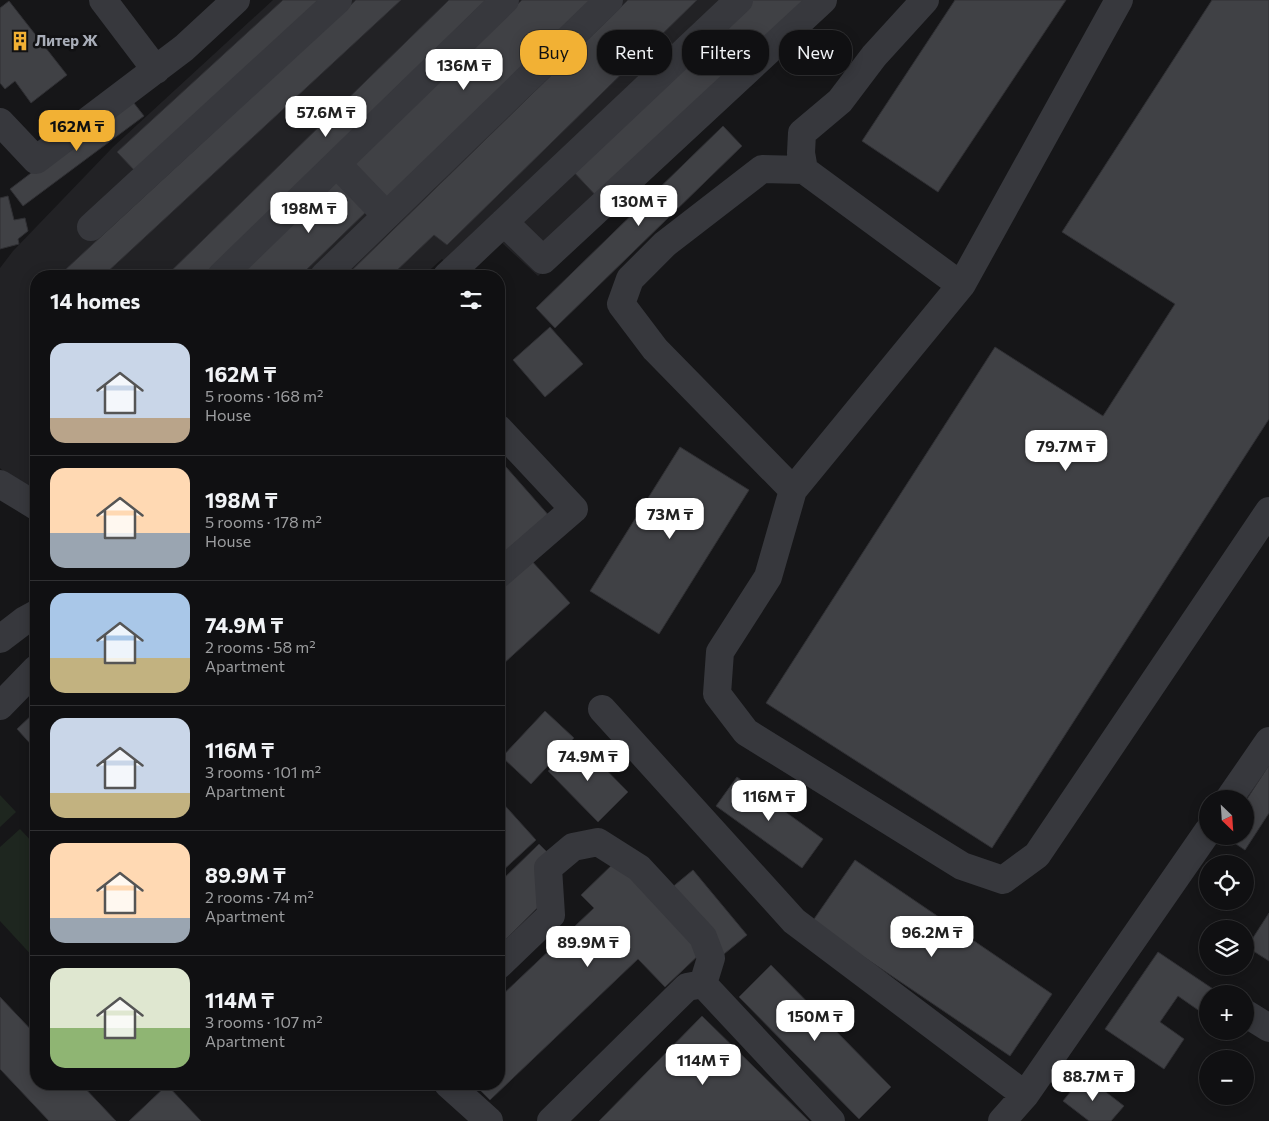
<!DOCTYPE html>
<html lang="en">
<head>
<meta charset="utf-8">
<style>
	:root { --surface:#101012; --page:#19191b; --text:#f1f3f6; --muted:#9c9d9f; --line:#303032; --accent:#f2b134 }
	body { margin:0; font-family:Commissioner,sans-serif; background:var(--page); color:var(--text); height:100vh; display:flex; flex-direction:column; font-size:19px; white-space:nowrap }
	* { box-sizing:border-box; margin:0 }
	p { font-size:16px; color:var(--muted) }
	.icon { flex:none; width:28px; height:28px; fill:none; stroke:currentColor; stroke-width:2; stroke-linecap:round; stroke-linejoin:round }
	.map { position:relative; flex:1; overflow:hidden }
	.details { position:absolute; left:30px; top:270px; width:475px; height:820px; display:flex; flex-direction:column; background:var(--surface); border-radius:20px; box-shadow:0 2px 12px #0003,0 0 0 1px var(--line) }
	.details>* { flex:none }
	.guide { position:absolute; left:520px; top:30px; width:475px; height:45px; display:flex; gap:10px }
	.needle { width:32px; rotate:155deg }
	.tools { position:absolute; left:1199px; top:790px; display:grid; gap:10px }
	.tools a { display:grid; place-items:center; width:55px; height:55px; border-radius:50%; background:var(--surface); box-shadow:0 2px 12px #0003,0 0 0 1px var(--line); font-size:25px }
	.price { position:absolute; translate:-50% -42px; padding:0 11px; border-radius:10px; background:#fff; color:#222; font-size:16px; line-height:32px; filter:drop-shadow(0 1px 2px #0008) }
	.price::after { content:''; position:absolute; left:50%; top:30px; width:15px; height:11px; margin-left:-8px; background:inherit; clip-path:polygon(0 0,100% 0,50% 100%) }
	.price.active { background:var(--accent); color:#111 }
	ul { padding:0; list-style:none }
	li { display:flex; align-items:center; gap:15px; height:125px; padding:0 20px }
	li+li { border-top:1px solid var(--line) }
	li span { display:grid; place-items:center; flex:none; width:140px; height:100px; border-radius:15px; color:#555 }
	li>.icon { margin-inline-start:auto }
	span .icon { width:60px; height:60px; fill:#fffc; stroke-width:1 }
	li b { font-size:21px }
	h2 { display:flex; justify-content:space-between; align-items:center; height:60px; padding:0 20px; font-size:21px }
	.chip { padding:0 18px; border-radius:20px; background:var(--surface); box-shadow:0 2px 12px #0003,0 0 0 1px var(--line); font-size:18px; line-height:45px }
	.chip.active { background:var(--accent); color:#111 }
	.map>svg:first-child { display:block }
</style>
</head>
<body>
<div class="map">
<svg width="1269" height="1121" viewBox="0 0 1269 1121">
	<rect width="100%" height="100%" fill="#161618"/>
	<path fill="#222225" d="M273,0H836L538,276L501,242L461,276L442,259L423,276H36V492L5,473L0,468V268L13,251L113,147Z"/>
	<path fill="#1e261f" d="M0,795L16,812L0,827Z
		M20,829L36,846V960L0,921V847Z"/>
	<path fill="#404145" stroke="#303034" d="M283,0H321L135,171L117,152Z
		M356,0H401L103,276H71L65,270Z
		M449,0H486L203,276H166Z
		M522,0H591L386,199L352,165Z
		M628,0H697L447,245L434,235L391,276H346Z
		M748,0H812L600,200L570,168Z
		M955,0H1066L938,192L862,141Z
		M1212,0H1269V419L992,848L766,703L995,347L1103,416L1175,304L1062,232Z
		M9,1L67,75L31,103L15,81L5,89L0,83V8Z
		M130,98L144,116L23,206L10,189Z
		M723,126L742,146L555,328L536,308Z
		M337,177L369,209L300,276H237Z
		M8,196L14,220L25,218L28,231L18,239L19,244L0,249V198Z
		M550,327L583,364L545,397L513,360Z
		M680,447L749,490L659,634L590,591Z
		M499,459L551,518L499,564Z
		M530,559L570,603L502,665L499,661V588Z
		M36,711V750L17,729Z
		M545,711L574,738L531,784L502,757Z
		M578,741L628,792L598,822L548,771Z
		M1269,765V813L1245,850L1224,836H1245V802Z
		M737,777L823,839L802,868L716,806Z
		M499,799L536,840L499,874Z
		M539,844L551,856L543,902L499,946V883Z
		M855,860L1052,994L1010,1056L812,922Z
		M616,861L703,951L665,987L638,959L490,1100L474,1084H499V998L594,908L581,895Z
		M693,870L747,935L724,954L670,889Z
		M1269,913V961L1247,947Z
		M1158,952L1216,991L1214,994H1208V1003L1201,1012L1178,996L1160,1022L1184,1039L1164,1069L1105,1029Z
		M771,965L891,1087L859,1119L739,997Z
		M0,997L36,1035V1084H81L116,1121H49L0,1069Z
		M702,1016L809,1121H599Z
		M1084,1075L1124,1106L1111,1121H1089L1063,1101Z
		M167,1085L201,1121H129Z"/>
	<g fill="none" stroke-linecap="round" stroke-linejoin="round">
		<path stroke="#37383d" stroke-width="28" d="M103,0L156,70
			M925,0L874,56L840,101L802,133L801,153L804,170L951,278L962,284
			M1119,0L962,284L793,490L768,577L720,652L717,694L746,732L962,866L1003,880L1037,855L1269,511
			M0,122L36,160L184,48L236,0
			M337,164L386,215
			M504,222L543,260L823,0
			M91,227L338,0
			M221,276L505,0
			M324,276L609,0
			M447,276L739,0
			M499,429L574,509L499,574
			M0,484L36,506
			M793,490L655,349L621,304L630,279L665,244L762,169L804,170
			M0,639L25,620L36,614
			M0,706L36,669
			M602,709L794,921L1025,1095
			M1229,799L1269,741
			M499,965L551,915L548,868L573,847L598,842L639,868L703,937L711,958L703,984
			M1245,1013L1269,1028
			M448,1084L489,1121
			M551,1121L687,987L703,984L831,1121
			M1002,1121L1025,1095L1208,831"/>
	</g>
	<defs>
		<symbol id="building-bare" viewBox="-9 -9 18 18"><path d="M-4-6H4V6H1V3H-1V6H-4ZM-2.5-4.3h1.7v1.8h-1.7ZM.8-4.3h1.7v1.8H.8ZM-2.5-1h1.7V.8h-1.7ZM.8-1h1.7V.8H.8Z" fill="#f2b134" stroke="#111113" stroke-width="2.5" paint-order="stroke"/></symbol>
	</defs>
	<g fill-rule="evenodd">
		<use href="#building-bare" x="6" y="27" width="28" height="28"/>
	</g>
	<g text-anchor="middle" stroke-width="5" stroke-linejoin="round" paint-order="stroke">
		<g font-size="15" font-weight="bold" fill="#a8adb8" stroke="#111113" text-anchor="start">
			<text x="35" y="46">Литер Ж</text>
		</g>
	</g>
</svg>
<div class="tools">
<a><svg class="needle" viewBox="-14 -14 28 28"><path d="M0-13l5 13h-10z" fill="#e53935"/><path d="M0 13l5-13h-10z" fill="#9c9d9f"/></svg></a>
<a><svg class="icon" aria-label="locate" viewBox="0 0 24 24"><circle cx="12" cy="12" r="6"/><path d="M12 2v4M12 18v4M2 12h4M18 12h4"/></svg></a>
<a><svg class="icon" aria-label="layers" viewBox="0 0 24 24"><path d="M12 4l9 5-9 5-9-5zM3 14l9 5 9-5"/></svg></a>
<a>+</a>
<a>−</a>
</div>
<b class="price" style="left:464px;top:91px">136M ₸</b>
<b class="price" style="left:326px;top:138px">57.6M ₸</b>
<b class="price active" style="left:77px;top:152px">162M ₸</b>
<b class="price" style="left:639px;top:227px">130M ₸</b>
<b class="price" style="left:309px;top:234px">198M ₸</b>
<b class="price" style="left:1066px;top:472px">79.7M ₸</b>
<b class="price" style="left:670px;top:540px">73M ₸</b>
<b class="price" style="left:588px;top:782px">74.9M ₸</b>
<b class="price" style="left:769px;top:822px">116M ₸</b>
<b class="price" style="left:932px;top:958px">96.2M ₸</b>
<b class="price" style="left:588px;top:968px">89.9M ₸</b>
<b class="price" style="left:815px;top:1042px">150M ₸</b>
<b class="price" style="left:703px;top:1086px">114M ₸</b>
<b class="price" style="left:1093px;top:1102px">88.7M ₸</b>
<div class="guide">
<a class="chip active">Buy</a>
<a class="chip">Rent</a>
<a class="chip">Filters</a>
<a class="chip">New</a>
</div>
<section class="details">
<h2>14 homes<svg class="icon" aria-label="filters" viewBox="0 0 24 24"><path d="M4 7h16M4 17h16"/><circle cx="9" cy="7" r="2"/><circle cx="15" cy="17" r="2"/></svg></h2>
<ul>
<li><span style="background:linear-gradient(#c9d6e8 75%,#b9a48a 0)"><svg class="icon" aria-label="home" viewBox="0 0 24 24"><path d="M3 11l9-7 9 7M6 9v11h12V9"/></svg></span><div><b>162M ₸</b><p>5 rooms · 168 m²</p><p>House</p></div></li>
<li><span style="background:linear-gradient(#ffd9b3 65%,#9aa5b1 0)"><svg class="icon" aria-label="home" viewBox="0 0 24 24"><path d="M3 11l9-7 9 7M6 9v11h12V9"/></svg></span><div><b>198M ₸</b><p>5 rooms · 178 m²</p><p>House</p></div></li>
<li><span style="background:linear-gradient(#a9c7e8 65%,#c2b280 0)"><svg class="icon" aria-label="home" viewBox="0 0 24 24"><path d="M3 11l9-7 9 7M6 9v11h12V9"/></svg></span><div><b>74.9M ₸</b><p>2 rooms · 58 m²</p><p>Apartment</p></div></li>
<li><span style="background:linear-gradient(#c9d6e8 75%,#c2b280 0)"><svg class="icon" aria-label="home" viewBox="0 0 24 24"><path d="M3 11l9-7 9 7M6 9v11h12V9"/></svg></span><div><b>116M ₸</b><p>3 rooms · 101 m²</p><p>Apartment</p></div></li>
<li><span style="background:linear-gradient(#ffd9b3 75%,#9aa5b1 0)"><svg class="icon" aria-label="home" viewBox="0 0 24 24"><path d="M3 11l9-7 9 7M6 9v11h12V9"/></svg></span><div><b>89.9M ₸</b><p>2 rooms · 74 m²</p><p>Apartment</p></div></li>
<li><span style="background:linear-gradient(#dfe7d0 60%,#8fb573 0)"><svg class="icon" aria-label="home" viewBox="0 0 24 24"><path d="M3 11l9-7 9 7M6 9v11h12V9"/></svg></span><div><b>114M ₸</b><p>3 rooms · 107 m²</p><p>Apartment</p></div></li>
</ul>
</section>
</div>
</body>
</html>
